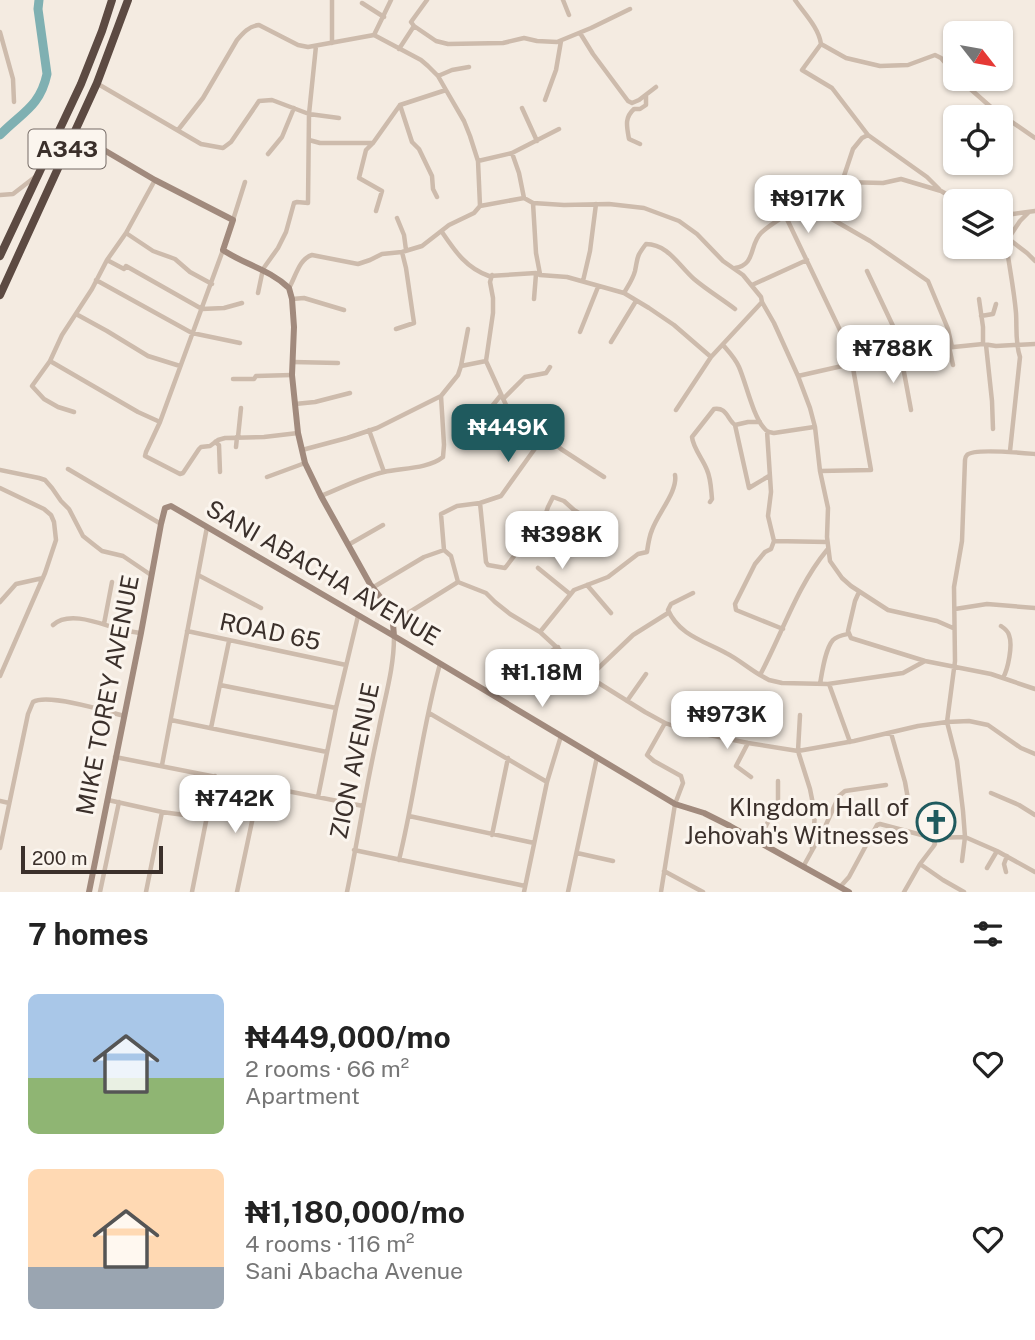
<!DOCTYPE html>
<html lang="en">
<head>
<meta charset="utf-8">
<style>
	:root { --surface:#fff; --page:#f2f2f2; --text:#222; --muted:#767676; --accent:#1f5a5e }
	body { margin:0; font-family:"Public Sans",sans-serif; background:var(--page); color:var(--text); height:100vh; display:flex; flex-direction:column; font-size:26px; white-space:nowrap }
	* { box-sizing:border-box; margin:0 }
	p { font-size:23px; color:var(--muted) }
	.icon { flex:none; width:38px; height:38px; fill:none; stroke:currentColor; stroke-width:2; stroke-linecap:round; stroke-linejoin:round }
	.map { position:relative; height:892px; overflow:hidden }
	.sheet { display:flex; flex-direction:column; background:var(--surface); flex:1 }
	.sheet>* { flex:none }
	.needle { width:46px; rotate:121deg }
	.controls { position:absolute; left:943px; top:21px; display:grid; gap:14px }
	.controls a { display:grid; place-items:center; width:70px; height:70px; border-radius:10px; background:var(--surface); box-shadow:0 2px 5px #0004; font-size:35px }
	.scale { position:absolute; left:21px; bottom:18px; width:142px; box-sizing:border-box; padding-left:7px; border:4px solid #3b302b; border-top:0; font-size:19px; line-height:24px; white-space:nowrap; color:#3b302b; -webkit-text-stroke:5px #fbf5ee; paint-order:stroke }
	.price { position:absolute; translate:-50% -60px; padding:0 16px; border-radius:14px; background:#fff; color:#222; font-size:23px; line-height:46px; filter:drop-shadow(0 2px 4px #0008) }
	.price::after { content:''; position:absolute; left:50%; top:42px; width:21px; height:16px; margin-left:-10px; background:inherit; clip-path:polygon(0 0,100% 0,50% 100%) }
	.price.current { background:var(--accent); color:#fff }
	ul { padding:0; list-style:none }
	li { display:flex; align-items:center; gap:21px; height:175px; padding:0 28px }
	li span { display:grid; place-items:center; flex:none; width:196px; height:140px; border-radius:10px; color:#555 }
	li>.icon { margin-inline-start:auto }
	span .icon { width:84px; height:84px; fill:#fffc; stroke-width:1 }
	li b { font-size:30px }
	h2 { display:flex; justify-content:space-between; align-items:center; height:84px; padding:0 28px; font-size:30px }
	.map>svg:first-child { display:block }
</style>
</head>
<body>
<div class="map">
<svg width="1035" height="892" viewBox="0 0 1035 892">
	<rect width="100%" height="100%" fill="#f4ebe1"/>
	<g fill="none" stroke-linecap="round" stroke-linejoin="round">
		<path stroke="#7fb0b2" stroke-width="9" d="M0,135C21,113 40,107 47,74L38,9L39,0"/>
		<path stroke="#cdbbac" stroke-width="4.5" d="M332,0V43
			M563,0L569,15
			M795,0C804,13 819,28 821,44L846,58L880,66L908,65L935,55L941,58L956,75
			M362,3L384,17
			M414,26L436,41L448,44L503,43L524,38L537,41L557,42L591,28L630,9
			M0,32L13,79L14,102
			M580,33L593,54L628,101L632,103L639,100L656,87
			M374,35L391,0
			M821,44L802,70L832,88L868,135L927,177L939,189
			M399,49L414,26L411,22L427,0
			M438,76L452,70L469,67
			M959,79L992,108L1035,138
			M98,84L201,144L223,148L231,142L259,101L272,100L309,114L339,118
			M545,100L556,70L561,41
			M400,105L412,142L419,149L432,176L433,189L437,197
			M522,108L537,141
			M178,130L203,98L237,40C243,33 249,26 259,25L298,45L308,47L374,35L421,60L428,66L438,76L446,90L464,121L470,136L478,161L480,206
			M309,140L320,143H373
			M640,144L629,139C627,127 624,118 634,109H640L646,105V95
			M512,153L519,173L524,198
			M268,154L282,137L294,108
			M478,161L512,153L559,129
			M842,182L853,149L862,138L868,135
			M0,195L13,194L35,177
			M797,199L870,241L928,281L948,329L952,347
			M533,203L536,253L540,274
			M480,206L524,198L533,203L564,205L609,204L644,208L679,221L697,234L723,261L743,275L761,297L762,302L774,323L798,376L810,408L815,427L820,471L828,508L827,537L830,561L842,578L851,586L888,610L937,621L953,628
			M1001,210L1013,214L1035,211
			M376,211L382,191L359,178L366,150L373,143L400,105L446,90
			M397,218L404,235L406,250
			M233,220L245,182
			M442,232C455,251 466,268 489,276L536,273L540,275L567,277L624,293L649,308L674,325L711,357
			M126,233L153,251L175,259L190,272L212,284
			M1001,233L1027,253L1035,261
			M223,250L160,422L146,452L145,456L180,474L183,473L199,449L201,447L210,446L218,440L225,438L264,437L298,433
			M107,260L124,269L126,266L202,309L224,308L242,303
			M735,268C756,265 749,245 761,233C768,226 778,221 785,215
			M867,271L902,345L901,356L911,410
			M492,275L490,282L493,298V313L486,361L506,405L528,421L561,449L604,477
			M96,280L192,333L240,343
			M583,281L590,251L596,204
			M752,285L807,260
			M289,288C296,276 299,259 312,255L358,264L370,260L382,254L402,252L422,246L449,225L474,213L480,206
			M258,293L263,269L278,248L286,232L294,203L297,202L308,203L309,114L316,46
			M624,293C628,286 633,279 635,271C638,257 636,257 646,244C668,244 679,266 694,279C707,290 722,299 735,309
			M292,299L304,298L344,310
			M534,299L536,274
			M979,299L983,327V344
			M76,314L107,331L148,356L180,366
			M981,316L993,314L996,304
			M396,329L414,323L406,268L402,252
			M580,332L598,287
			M611,342L636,301
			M723,345C729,352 735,358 739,367C746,383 753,416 764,428C767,432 769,432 774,433L814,427
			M986,345L992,401L993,429
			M949,347L953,365
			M50,361L138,412L160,422
			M293,362L338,363
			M461,366L468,329
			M798,376L851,364L934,349L983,344L996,346L1035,344
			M233,379H254L256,376L292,375
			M503,399L525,377L546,373L550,367
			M295,404L315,402L350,393
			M461,410L468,408L489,410L501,395
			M676,410L711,357L762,302
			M74,412L58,407L44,399L32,386L50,361L62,335L92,289L107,260L126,233L155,180
			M760,422H748L735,425L749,488L769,476
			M369,430L384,472
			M767,431L771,492L768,516L774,541L771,549L765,552L755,564L735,604L736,610L783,629
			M238,437L241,408
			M215,442L219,445L220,472
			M236,447L237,437
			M302,450L347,438L377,428L441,396
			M1010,451L1020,357C1015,342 1017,328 1016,313C1014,289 1009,266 1006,242L1020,221L1028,213
			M68,469L161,524
			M0,470L39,478L45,480L52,488L61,501L69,509L83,536L93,544L102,551L123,556L151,575
			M820,471L871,470L850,351L785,215L798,198L836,183L842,182L883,183L901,179L941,191L958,201
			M267,477L305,463
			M0,488L44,509L51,515L54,522L56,540L45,573L0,676
			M321,496C341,488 362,477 384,472C402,468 428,469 443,457L444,445L441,396L458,375L461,366L486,361
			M710,502L712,499C711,489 711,479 707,470C703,459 693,448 692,437L714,409C727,407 727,419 735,425
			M480,503L486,562L488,565L505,568L537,526L544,519L548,507L553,497L564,501L574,510L596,524
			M774,541L827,542
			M348,545L383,525
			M827,550C797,586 782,634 760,675L769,680L782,683L828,684L903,673L925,661
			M538,568L570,594
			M198,575L261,608
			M458,582L451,556L444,550L441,514L457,506L480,503L501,496L544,436
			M587,585L611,613
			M372,588L424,557L444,550
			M859,592L855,601L848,631L851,638L925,661L991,674L1035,689
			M693,593L671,604L668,610C679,635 704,641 726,653C738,659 748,668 760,675
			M0,602L16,584L43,578
			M955,609L987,604L1035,608
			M392,623L458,582L486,593L495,602L510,614L540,632L589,677L645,712L665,723L685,730L748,743L798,751L854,741L918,726L947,722L969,721L988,725L1021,748L1035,754
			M104,624L112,582
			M53,625C69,610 101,624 119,629C126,631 134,632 141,633
			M1001,626C1004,628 1008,631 1009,635C1013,645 1008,669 1003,678
			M187,631L346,665
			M540,632L574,590L608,577L638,554L647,552C648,545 649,537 652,530C658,513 678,491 675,475
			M514,674L558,647
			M589,677L633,635L668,613
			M820,684C822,673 825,649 833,640C837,636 843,635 848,634
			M829,684L850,742
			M220,685L336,708
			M627,701L646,674
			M429,713L547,782
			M800,715L798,751L810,789L815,814L812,849
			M171,720L327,752
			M211,728L229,641
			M891,733L905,782L908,799
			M701,734L706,715
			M748,743L736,766L751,777
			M115,757L363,806
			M162,765L207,527
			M991,793L1019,805L1035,815
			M318,797L336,708L358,616
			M108,800L162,812L207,818
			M0,801L9,803
			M409,816L534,843
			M492,835L508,758
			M933,838L935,844L933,847L920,864L943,880L964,892
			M758,841L778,803V781
			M0,848L28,714L33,702C48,693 106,711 124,716
			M354,850L525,886
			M577,853L613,861
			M399,860C415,795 422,728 440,664
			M962,861L965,837L963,811L957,761L947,722L955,661L954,587L962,541L965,460C965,459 965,457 967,455C973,448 1024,453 1035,454
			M803,867L824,829L839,796L845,791L886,785
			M987,868L997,851
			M664,871L703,892
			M1006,872L1004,864L1007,856
			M840,887L849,877L877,825L880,824L933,838L965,837L997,851L1035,872
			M100,892L119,802
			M146,892L162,812
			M192,892L215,776
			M237,892L260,784
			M347,892C358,839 366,786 378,733C384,700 394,670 394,637
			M524,892L547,782L561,736
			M568,892L597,757
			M661,892L675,804L683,783L681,776L654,761L647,755L665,723
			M904,892L920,864"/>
		<path stroke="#a18a7d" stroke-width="6" d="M75,133L155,180L233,220L223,250C245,265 269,269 289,288L292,299L294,327L292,375L298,433L305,463L321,496L370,584L392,612L394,636
			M89,892L141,633L161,524L165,508L171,506L394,636L675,804L704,813L730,826L849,892"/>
		<path stroke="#5c4a42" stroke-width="8" d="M0,256L81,84L102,31L112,0
			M0,295L97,83L128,0"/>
	</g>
	<defs>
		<symbol id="church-ring" viewBox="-11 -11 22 22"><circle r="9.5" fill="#fbf5ee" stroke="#1f5a5e" stroke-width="1.5"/><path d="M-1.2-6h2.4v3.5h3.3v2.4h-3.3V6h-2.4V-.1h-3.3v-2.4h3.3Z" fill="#1f5a5e"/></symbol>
	</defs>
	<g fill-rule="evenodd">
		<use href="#church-ring" x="914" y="800" width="44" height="44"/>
	</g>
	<g text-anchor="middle" stroke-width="6" stroke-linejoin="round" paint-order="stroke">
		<rect fill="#fbf5ee" stroke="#756b66" stroke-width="2" x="28.5" y="129.5" width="77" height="39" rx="5"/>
		<g font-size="23" font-weight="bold" fill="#3b302b">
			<text x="67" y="157">A343</text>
		</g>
		<g font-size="24" fill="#3b302b" stroke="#fbf5ee">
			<text transform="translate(323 573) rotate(30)" y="8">SANI ABACHA AVENUE</text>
			<text transform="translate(270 632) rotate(12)" y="8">ROAD 65</text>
			<text transform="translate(108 695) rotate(-79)" y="8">MIKE TOREY AVENUE</text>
			<text transform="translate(355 761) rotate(-78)" y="8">ZION AVENUE</text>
		</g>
		<g font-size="24" fill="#3b302b" stroke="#fbf5ee" text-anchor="end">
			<text x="909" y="816">KIngdom Hall of<tspan x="909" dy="28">Jehovah's Witnesses</tspan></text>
		</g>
	</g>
</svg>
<div class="controls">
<a><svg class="needle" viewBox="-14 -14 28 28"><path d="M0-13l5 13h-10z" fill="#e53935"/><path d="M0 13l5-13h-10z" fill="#767676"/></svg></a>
<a><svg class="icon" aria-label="locate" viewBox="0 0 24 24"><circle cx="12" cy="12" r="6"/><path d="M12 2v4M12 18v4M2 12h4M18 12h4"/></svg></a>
<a><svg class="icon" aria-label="layers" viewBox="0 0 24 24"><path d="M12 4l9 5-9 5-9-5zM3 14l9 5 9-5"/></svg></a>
</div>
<div class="scale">200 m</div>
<b class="price" style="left:808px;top:235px">₦917K</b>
<b class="price" style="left:893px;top:385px">₦788K</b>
<b class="price current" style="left:508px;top:464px">₦449K</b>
<b class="price" style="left:562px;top:571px">₦398K</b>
<b class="price" style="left:542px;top:709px">₦1.18M</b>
<b class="price" style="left:727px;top:751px">₦973K</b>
<b class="price" style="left:235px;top:835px">₦742K</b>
</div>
<section class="sheet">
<h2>7 homes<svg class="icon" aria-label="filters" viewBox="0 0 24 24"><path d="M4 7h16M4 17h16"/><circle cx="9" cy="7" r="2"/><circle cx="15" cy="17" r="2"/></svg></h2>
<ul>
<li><span style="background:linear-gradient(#a9c7e8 60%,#8fb573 0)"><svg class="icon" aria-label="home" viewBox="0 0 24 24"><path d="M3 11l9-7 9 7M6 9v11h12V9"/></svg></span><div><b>₦449,000/mo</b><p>2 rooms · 66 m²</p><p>Apartment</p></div><svg class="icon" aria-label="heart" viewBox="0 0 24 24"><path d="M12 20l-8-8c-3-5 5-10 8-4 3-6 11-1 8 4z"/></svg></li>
<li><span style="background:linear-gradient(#ffd9b3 70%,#9aa5b1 0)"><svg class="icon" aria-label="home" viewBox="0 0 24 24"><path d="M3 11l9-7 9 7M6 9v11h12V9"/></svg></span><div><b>₦1,180,000/mo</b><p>4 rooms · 116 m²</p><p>Sani Abacha Avenue</p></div><svg class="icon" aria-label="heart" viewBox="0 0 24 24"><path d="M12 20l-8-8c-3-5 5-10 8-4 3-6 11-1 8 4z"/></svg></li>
</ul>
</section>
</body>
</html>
